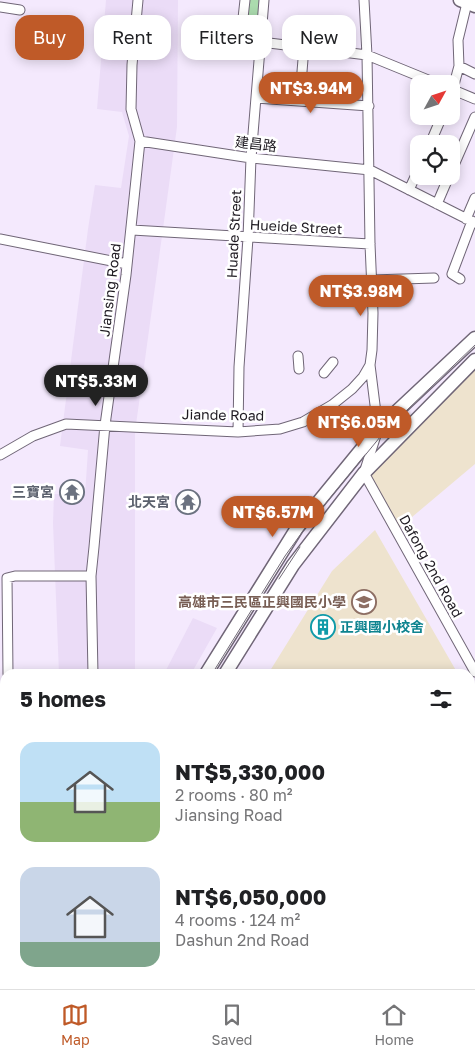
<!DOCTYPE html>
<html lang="en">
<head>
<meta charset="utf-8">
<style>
	:root { --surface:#fff; --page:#f2f2f2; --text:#202124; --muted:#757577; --line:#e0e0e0; --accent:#bf5a28 }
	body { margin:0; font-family:"Golos Text","Noto Sans TC",sans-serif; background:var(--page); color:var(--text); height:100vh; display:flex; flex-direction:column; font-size:19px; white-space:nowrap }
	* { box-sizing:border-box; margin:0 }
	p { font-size:16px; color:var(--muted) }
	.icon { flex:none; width:28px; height:28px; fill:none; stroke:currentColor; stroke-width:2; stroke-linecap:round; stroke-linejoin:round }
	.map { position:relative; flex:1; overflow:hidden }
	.sheet { position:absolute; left:0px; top:669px; width:475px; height:321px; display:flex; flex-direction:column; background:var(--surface); border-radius:15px 15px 0 0; box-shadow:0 2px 12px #0003 }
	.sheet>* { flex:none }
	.top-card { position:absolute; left:15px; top:15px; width:445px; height:45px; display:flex; gap:10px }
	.needle { width:32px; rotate:50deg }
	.controls { position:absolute; left:410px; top:75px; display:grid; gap:10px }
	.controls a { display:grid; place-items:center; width:50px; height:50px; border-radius:10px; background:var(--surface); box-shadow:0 2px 12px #0003; font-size:25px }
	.price { position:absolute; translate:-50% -42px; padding:0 11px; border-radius:18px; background:var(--accent); color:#fff; font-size:16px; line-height:32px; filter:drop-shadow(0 1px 2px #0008) }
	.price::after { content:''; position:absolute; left:50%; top:30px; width:15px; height:11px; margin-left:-8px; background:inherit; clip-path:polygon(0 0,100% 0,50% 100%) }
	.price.on { background:#222; color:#fff }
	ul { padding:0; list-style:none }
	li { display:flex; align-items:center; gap:15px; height:125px; padding:0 20px }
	li span { display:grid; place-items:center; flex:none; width:140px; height:100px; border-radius:15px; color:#555 }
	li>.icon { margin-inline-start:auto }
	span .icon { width:60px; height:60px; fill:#fffc; stroke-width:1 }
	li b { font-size:21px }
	h2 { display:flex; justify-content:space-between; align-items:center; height:60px; padding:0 20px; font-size:21px }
	.tag { padding:0 18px; border-radius:15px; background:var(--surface); box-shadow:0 2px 12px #0003; font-size:18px; line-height:45px }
	.tag.on { background:var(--accent); color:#fff }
	.tab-bar { display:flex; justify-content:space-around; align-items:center; height:70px; border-top:1px solid var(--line); background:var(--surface); font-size:14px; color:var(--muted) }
	.tab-bar a { display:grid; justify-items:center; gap:2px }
	.tab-bar .on { color:var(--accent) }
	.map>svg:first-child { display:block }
</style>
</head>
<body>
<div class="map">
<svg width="475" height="989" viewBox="0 0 475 989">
	<rect width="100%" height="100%" fill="#f4e9fd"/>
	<path fill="#ebdcf7" d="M106,0H178L177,127L135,432V674H59L53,523L54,494L85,495L88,450L60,446L88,229L95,185L121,188L129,136L122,112L97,109Z
		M193,618L217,628L191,674H164Z
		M5,928V985H67L65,989H0V936Z"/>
	<path fill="#eee3ce" d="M475,369V464L399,528L369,473Z
		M375,530L458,674H268L332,571Z
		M470,695L475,704V812L470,815Z
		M470,981L475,989H332L338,985H470Z
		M167,985H313L315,989H167Z"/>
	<path fill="#abdbae" d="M248,0H261L258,35L245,34Z
		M472,746L475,750V790L470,792V748Z
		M354,985H424L426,989H347Z"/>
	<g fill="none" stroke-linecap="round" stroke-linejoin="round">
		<defs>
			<path id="street" d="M245,0L241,36L261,38
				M0,7L20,10
				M261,42L367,55L438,84
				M459,66L475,74
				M301,84L304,47
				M451,89L475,99
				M451,96L459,66L458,40L467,3
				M256,98L369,106
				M140,141L251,158L370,170L475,223
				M430,144L442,116
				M451,172L475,117
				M409,190L419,168
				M437,204L449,176
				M466,219L475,198
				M132,230L370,244
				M0,239L127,264
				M460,279L452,274L472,221
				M372,280L434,278
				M298,356L299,369
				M370,365L378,429L364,473L475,672
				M324,373L333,362
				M238,432L239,367L248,238L251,158L264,0
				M0,455L33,436L66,424L238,432L280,429L303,422L332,405L352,389L363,377L370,365L372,350L373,313L370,244L367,55L364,0
				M8,674L7,578L15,576H91
				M93,674L91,576L94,547L105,425L126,275L140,141L131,109L132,65L138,0
				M0,723H5
				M470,823L475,820
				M470,907L475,915
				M470,974L475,982
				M164,985L165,989"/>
			<path id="secondary" d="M460,0L475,6
				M206,674L297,528L378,429L475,338
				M225,674L293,565L364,473L475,360
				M13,989L15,985
				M32,989L34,985"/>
		</defs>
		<use href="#street" stroke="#706677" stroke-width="11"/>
		<use href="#secondary" stroke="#706677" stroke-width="15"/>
		<use href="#street" stroke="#fff" stroke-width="9"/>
		<use href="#secondary" stroke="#fff" stroke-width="12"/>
		<path stroke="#726b78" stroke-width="1" d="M279,579L300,547
			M212,674L285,556L303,531L385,431L475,345
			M19,989L22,985"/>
	</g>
	<defs>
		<symbol id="temple-ring" viewBox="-11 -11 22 22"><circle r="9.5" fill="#fff" stroke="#6b7280" stroke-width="1.5"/><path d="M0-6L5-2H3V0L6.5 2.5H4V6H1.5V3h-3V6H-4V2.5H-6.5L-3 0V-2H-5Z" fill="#6b7280"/></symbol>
		<symbol id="school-ring" viewBox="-11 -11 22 22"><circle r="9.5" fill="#fff" stroke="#8d6e63" stroke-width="1.5"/><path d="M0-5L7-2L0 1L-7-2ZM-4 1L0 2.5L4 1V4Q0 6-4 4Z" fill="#8d6e63"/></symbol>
		<symbol id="building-ring" viewBox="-11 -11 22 22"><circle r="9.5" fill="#fff" stroke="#0f9aa8" stroke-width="1.5"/><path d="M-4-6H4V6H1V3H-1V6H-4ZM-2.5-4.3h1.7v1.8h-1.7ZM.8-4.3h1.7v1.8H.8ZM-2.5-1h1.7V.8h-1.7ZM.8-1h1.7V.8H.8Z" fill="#0f9aa8"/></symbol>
	</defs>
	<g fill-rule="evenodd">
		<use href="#temple-ring" x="58" y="478" width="28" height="28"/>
		<use href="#temple-ring" x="174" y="488" width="28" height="28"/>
		<use href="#school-ring" x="350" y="588" width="28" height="28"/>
		<use href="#building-ring" x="309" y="613" width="28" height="28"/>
	</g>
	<g text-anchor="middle" stroke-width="5" stroke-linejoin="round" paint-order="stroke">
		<g font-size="14" fill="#1e1a21" stroke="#fff">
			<text transform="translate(256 144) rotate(7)" y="5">建昌路</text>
			<text transform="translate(296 227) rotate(3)" y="5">Hueide Street</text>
			<text transform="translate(234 234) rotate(-87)" y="5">Huade Street</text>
			<text transform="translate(110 290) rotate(-83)" y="5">Jiansing Road</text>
			<text transform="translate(223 415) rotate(1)" y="5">Jiande Road</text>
			<text transform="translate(431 566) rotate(61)" y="5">Dafong 2nd Road</text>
		</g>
		<g font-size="14" font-weight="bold" fill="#5b616d" stroke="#fff" text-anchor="end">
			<text x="54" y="497">三寶宮</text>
			<text x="170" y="507">北天宮</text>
		</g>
		<g font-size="14" font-weight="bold" fill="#785e54" stroke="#fff" text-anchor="end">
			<text x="346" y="607">高雄市三民區正興國民小學</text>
		</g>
		<g font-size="14" font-weight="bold" fill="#0d838f" stroke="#fff" text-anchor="start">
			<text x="340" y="632">正興國小校舍</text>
		</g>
	</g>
</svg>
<div class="controls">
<a><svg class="needle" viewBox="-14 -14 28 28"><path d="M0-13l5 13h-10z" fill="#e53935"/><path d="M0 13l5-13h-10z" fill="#757577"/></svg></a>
<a><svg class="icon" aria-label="locate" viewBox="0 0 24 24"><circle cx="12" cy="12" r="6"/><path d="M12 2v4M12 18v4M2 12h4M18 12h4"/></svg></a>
</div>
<b class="price" style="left:311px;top:114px">NT$3.94M</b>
<b class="price" style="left:361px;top:317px">NT$3.98M</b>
<b class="price on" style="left:96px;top:407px">NT$5.33M</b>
<b class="price" style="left:359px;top:448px">NT$6.05M</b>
<b class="price" style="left:273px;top:538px">NT$6.57M</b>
<div class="top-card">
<a class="tag on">Buy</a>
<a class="tag">Rent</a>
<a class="tag">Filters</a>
<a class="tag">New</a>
</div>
<section class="sheet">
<h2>5 homes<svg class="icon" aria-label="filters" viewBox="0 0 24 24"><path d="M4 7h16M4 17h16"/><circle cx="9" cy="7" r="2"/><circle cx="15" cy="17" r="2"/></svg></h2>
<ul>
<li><span style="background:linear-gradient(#bfe0f5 60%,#8fb573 0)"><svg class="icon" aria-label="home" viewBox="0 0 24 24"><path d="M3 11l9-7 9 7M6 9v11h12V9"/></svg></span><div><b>NT$5,330,000</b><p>2 rooms · 80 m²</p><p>Jiansing Road</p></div></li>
<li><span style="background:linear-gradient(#c9d6e8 75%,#7fa58c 0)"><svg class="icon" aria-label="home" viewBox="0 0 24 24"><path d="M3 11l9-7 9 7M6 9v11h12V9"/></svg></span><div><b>NT$6,050,000</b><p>4 rooms · 124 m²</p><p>Dashun 2nd Road</p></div></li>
</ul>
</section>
</div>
<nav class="tab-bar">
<a class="on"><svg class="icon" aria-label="map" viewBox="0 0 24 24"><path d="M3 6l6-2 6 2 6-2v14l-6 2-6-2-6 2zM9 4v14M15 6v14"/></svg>Map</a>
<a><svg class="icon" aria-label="saved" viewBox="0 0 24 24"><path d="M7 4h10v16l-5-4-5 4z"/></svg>Saved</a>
<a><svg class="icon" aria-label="home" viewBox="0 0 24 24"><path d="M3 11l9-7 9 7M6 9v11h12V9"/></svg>Home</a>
</nav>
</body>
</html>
